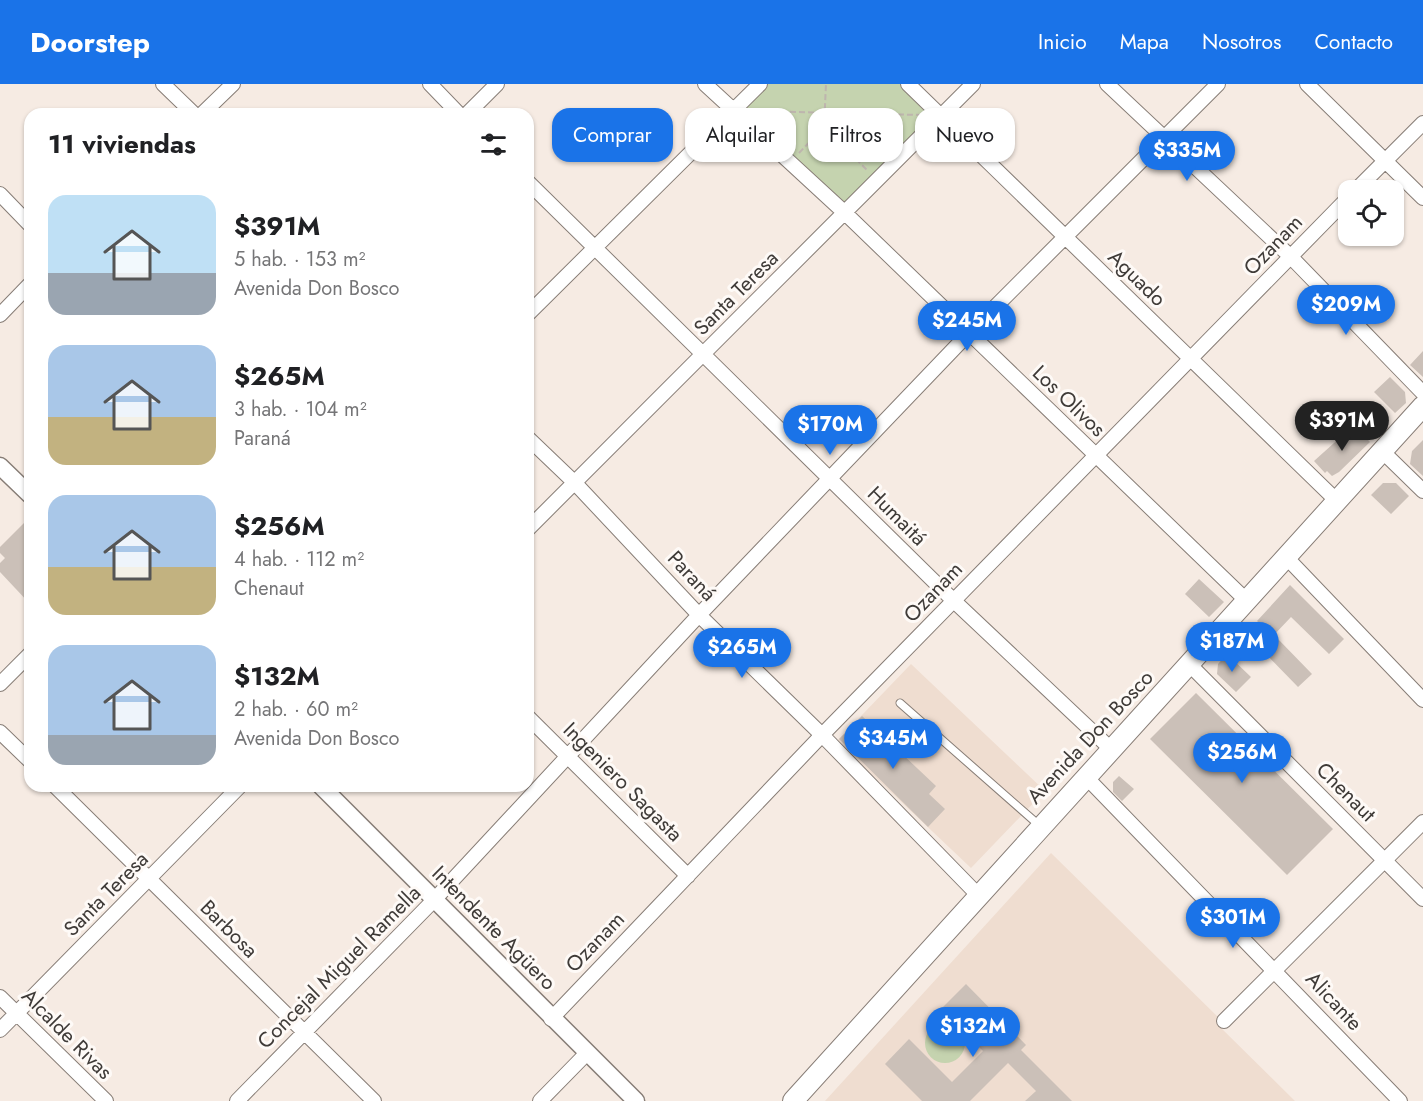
<!DOCTYPE html>
<html lang="es">
<head>
<meta charset="utf-8">
<style>
	:root { --surface:#fff; --page:#f2f2f2; --text:#202124; --muted:#757577; --accent:#1a73e8 }
	body { margin:0; font-family:Jost,sans-serif; background:var(--page); color:var(--text); height:100vh; display:flex; flex-direction:column; font-size:22px; white-space:nowrap }
	* { box-sizing:border-box; margin:0 }
	p { font-size:20px; color:var(--muted) }
	.icon { flex:none; width:33px; height:33px; fill:none; stroke:currentColor; stroke-width:2; stroke-linecap:round; stroke-linejoin:round }
	.map { position:relative; flex:1; overflow:hidden }
	.drawer { position:absolute; left:24px; top:24px; width:510px; height:684px; display:flex; flex-direction:column; background:var(--surface); border-radius:18px; box-shadow:0 2px 4px #0004 }
	.drawer>* { flex:none }
	.banner { position:absolute; left:552px; top:24px; width:570px; height:54px; display:flex; gap:12px }
	.buttons { position:absolute; left:1338px; top:96px; display:grid; gap:12px }
	.buttons a { display:grid; place-items:center; width:66px; height:66px; border-radius:12px; background:var(--surface); box-shadow:0 2px 4px #0004; font-size:30px }
	.price { position:absolute; translate:-50% -51px; padding:0 14px; border-radius:21px; background:var(--accent); color:#fff; font-size:20px; line-height:39px; filter:drop-shadow(0 2px 3px #0008) }
	.price::after { content:''; position:absolute; left:50%; top:36px; width:18px; height:14px; margin-left:-9px; background:inherit; clip-path:polygon(0 0,100% 0,50% 100%) }
	.price.selected { background:#222; color:#fff }
	ul { padding:0; list-style:none }
	li { display:flex; align-items:center; gap:18px; height:150px; padding:0 24px }
	li span { display:grid; place-items:center; flex:none; width:168px; height:120px; border-radius:18px; color:#555 }
	li>.icon { margin-inline-start:auto }
	span .icon { width:72px; height:72px; fill:#fffc; stroke-width:1 }
	li b { font-size:26px }
	h2 { display:flex; justify-content:space-between; align-items:center; height:72px; padding:0 24px; font-size:26px }
	.pill { padding:0 21px; border-radius:18px; background:var(--surface); box-shadow:0 2px 4px #0004; font-size:21px; line-height:54px }
	.pill.selected { background:var(--accent); color:#fff }
	header { display:flex; align-items:center; gap:36px; box-sizing:border-box; height:84px; padding:0 30px; background:var(--accent); color:#fff }
	header strong { font-size:28px }
	nav { display:flex; gap:33px; margin-inline-start:auto; font-size:21px }
	.map>svg:first-child { display:block }
</style>
</head>
<body>
<header>
<strong>Doorstep</strong>
<nav><a>Inicio</a><a>Mapa</a><a>Nosotros</a><a>Contacto</a></nav>
</header>
<div class="map">
<svg width="1423" height="1017" viewBox="0 0 1423 1017">
	<rect width="100%" height="100%" fill="#f6ebe3"/>
	<path fill="#efddd0" d="M911,580L1045,707L971,784L837,657Z
		M1051,769L1220,935L1216,939L1295,1017H825Z"/>
	<path fill="#c5d3af" d="M760,0H908L940,32L845,129L733,27Z
		M925 959a20 20 0 1 1 40 0a20 20 0 1 1-40 0Z"/>
	<path fill="#cbc0b8" d="M1423,267V293L1410,281Z
		M1390,293L1405,308L1406,319L1395,329L1374,308Z
		M1354,341L1370,358L1339,388L1332,392L1327,387L1325,389L1314,377Z
		M1423,356V392L1410,380L1412,367Z
		M1383,399H1396L1409,412L1391,430L1371,411Z
		M30,433V520L0,488V479L5,474L0,469V463Z
		M1199,495L1224,518L1209,533L1185,510Z
		M1290,501L1344,555L1329,570L1291,533L1273,552L1257,537Z
		M1278,555L1312,590L1298,603L1264,568Z
		M1227,570L1251,593L1236,608L1217,590L1218,580Z
		M1196,609L1333,745L1287,791L1150,655Z
		M862,632L936,702L929,710L945,725L928,743L839,655Z
		M1119,692L1134,705L1122,717L1113,708V698Z
		M966,900L1026,961L1021,966L1072,1017H1025L1036,1007L1008,979L970,1017H922L885,980L909,955L952,998L983,967L941,925Z"/>
	<g fill="none" stroke-linecap="round" stroke-linejoin="round">
		<defs>
			<path id="service" d="M900,619L1040,742"/>
			<path id="minor" d="M163,0L194,30
				M430,0L459,30
				M705,0L845,129L1247,517
				M908,0L1337,417
				M1107,0L1291,173L1423,309
				M1307,0L1423,114
				M202,30L233,0
				M467,30L497,0
				M528,98L954,517L1112,666
				M1356,106L1423,39
				M0,110L30,141
				M528,230L760,0
				M0,231L30,200
				M528,354L574,398L699,531L822,651L979,812
				M1382,367L1423,407
				M528,445L973,0
				M1286,473L1423,616
				M1189,580L1423,815
				M0,600L30,570
				M528,633L688,792
				M0,648L30,677
				M1086,693L1400,1017
				M55,702L374,1017
				M0,913L106,1017
				M551,935L822,651L1348,114
				M1224,937L1423,738
				M0,946L240,702
				M237,1017L434,816L699,531L969,249L1218,0
				M540,1017L587,969"/>
			<path id="tertiary" d="M0,382L30,411
				M321,702L636,1017"/>
			<path id="secondary" d="M793,1017L1423,322"/>
		</defs>
		<use href="#service" stroke="#877d76" stroke-width="9"/>
		<use href="#minor" stroke="#877d76" stroke-width="16"/>
		<use href="#tertiary" stroke="#877d76" stroke-width="19"/>
		<use href="#secondary" stroke="#877d76" stroke-width="22"/>
		<path stroke="#beb5ae" stroke-width="2" stroke-dasharray="6 3" stroke-linecap="butt" d="M754,27L922,31
			M824,43L868,87
			M799,69L824,43L826,0"/>
		<use href="#service" stroke="#fff" stroke-width="7"/>
		<use href="#minor" stroke="#fff" stroke-width="14"/>
		<use href="#tertiary" stroke="#fff" stroke-width="16"/>
		<use href="#secondary" stroke="#fff" stroke-width="20"/>
	</g>
	<g text-anchor="middle" stroke-width="6" stroke-linejoin="round" paint-order="stroke">
		<g font-size="21" fill="#3f3b38" stroke="#fefaf7">
			<text transform="translate(1273 161) rotate(-46)" y="7">Ozanam</text>
			<text transform="translate(1137 194) rotate(44)" y="7">Aguado</text>
			<text transform="translate(736 209) rotate(-45)" y="7">Santa Teresa</text>
			<text transform="translate(1069 317) rotate(44)" y="7">Los Olivos</text>
			<text transform="translate(897 432) rotate(45)" y="7">Humaitá</text>
			<text transform="translate(692 492) rotate(47)" y="7">Paraná</text>
			<text transform="translate(933 508) rotate(-46)" y="7">Ozanam</text>
			<text transform="translate(1090 653) rotate(-47)" y="7">Avenida Don Bosco</text>
			<text transform="translate(623 698) rotate(45)" y="7">Ingeniero Sagasta</text>
			<text transform="translate(1346 708) rotate(45)" y="7">Chenaut</text>
			<text transform="translate(106 810) rotate(-45)" y="7">Santa Teresa</text>
			<text transform="translate(494 844) rotate(45)" y="7">Intendente Agüero</text>
			<text transform="translate(229 845) rotate(45)" y="7">Barbosa</text>
			<text transform="translate(595 858) rotate(-46)" y="7">Ozanam</text>
			<text transform="translate(339 883) rotate(-45)" y="7">Concejal Miguel Ramella</text>
			<text transform="translate(1334 917) rotate(47)" y="7">Alicante</text>
			<text transform="translate(67 950) rotate(45)" y="7">Alcalde Rivas</text>
		</g>
	</g>
</svg>
<div class="buttons">
<a><svg class="icon" aria-label="locate" viewBox="0 0 24 24"><circle cx="12" cy="12" r="6"/><path d="M12 2v4M12 18v4M2 12h4M18 12h4"/></svg></a>
</div>
<b class="price" style="left:1187px;top:98px">$335M</b>
<b class="price" style="left:1346px;top:252px">$209M</b>
<b class="price" style="left:967px;top:268px">$245M</b>
<b class="price selected" style="left:1342px;top:368px">$391M</b>
<b class="price" style="left:830px;top:372px">$170M</b>
<b class="price" style="left:1232px;top:589px">$187M</b>
<b class="price" style="left:742px;top:595px">$265M</b>
<b class="price" style="left:893px;top:686px">$345M</b>
<b class="price" style="left:1242px;top:700px">$256M</b>
<b class="price" style="left:1233px;top:865px">$301M</b>
<b class="price" style="left:973px;top:974px">$132M</b>
<div class="banner">
<a class="pill selected">Comprar</a>
<a class="pill">Alquilar</a>
<a class="pill">Filtros</a>
<a class="pill">Nuevo</a>
</div>
<section class="drawer">
<h2>11 viviendas<svg class="icon" aria-label="filters" viewBox="0 0 24 24"><path d="M4 7h16M4 17h16"/><circle cx="9" cy="7" r="2"/><circle cx="15" cy="17" r="2"/></svg></h2>
<ul>
<li><span style="background:linear-gradient(#bfe0f5 65%,#9aa5b1 0)"><svg class="icon" aria-label="home" viewBox="0 0 24 24"><path d="M3 11l9-7 9 7M6 9v11h12V9"/></svg></span><div><b>$391M</b><p>5 hab. · 153 m²</p><p>Avenida Don Bosco</p></div></li>
<li><span style="background:linear-gradient(#a9c7e8 60%,#c2b280 0)"><svg class="icon" aria-label="home" viewBox="0 0 24 24"><path d="M3 11l9-7 9 7M6 9v11h12V9"/></svg></span><div><b>$265M</b><p>3 hab. · 104 m²</p><p>Paraná</p></div></li>
<li><span style="background:linear-gradient(#a9c7e8 60%,#c2b280 0)"><svg class="icon" aria-label="home" viewBox="0 0 24 24"><path d="M3 11l9-7 9 7M6 9v11h12V9"/></svg></span><div><b>$256M</b><p>4 hab. · 112 m²</p><p>Chenaut</p></div></li>
<li><span style="background:linear-gradient(#a9c7e8 75%,#9aa5b1 0)"><svg class="icon" aria-label="home" viewBox="0 0 24 24"><path d="M3 11l9-7 9 7M6 9v11h12V9"/></svg></span><div><b>$132M</b><p>2 hab. · 60 m²</p><p>Avenida Don Bosco</p></div></li>
</ul>
</section>
</div>
</body>
</html>
